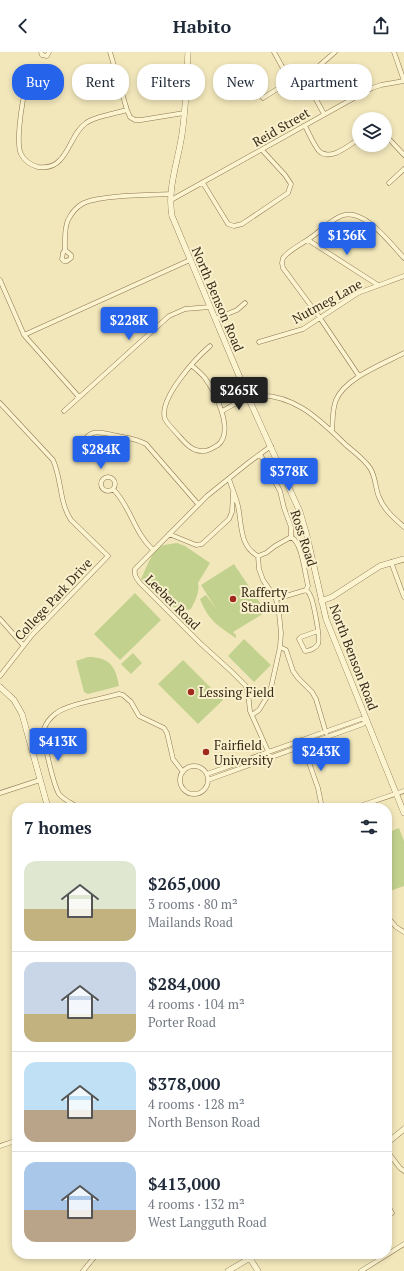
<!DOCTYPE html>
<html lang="en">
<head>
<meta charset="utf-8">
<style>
	:root { --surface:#fff; --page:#f2f2f3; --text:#1f2937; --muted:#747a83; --line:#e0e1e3; --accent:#2563eb }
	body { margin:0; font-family:"PT Serif",serif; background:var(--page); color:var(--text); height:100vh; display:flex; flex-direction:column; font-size:15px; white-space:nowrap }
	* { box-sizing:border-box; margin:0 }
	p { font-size:13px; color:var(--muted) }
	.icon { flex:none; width:22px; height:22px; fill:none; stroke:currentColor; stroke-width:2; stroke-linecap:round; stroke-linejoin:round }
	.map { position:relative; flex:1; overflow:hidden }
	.drawer { position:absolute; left:12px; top:751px; width:380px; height:456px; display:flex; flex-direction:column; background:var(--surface); border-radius:16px; box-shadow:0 2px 6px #0003 }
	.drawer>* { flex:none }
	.top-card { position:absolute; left:12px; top:12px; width:380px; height:36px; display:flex; gap:8px }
	.buttons { position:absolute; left:352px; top:60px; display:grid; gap:8px }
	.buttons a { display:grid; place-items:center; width:40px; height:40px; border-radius:50%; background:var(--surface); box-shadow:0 2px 6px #0003; font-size:20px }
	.price { position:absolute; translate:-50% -34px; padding:0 9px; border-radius:4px; background:var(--accent); color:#fff; font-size:13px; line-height:26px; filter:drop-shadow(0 1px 2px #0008) }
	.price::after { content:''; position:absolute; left:50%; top:24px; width:12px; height:9px; margin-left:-6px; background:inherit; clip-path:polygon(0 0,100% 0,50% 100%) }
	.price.current { background:#222; color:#fff }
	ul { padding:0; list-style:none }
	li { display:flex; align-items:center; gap:12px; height:100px; padding:0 12px }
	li+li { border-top:1px solid var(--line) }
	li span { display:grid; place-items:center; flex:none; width:112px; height:80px; border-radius:12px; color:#555 }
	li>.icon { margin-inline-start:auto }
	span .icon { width:48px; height:48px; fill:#fffc; stroke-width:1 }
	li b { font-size:17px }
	h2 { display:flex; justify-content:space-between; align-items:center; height:48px; padding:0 12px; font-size:17px }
	.tag { padding:0 14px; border-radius:16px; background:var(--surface); box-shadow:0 2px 6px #0003; font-size:14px; line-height:36px }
	.tag.current { background:var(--accent); color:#fff }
	header { display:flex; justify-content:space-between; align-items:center; height:52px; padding:0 12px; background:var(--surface); font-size:18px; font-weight:700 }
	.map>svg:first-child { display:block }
</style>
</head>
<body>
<header><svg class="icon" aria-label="back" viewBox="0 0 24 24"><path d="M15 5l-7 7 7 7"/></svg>Habito<svg class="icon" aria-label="share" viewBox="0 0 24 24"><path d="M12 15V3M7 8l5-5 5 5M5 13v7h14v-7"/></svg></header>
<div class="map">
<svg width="404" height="1219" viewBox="0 0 404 1219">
	<rect width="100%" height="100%" fill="#f2e7bb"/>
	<path fill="#c3d18e" d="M177,491L185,494L210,511L198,531C200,540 195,549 191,557C174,563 151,538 141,527C146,517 151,500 161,494C166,492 172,492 177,491Z
		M234,512L266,560L233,580L236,583V586C218,574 208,568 200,547L206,543L217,558L201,533Z
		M135,541L161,568L120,608L94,582Z
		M244,587L271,613L254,630L228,604Z
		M133,601L142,611L131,622L121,612Z
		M88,605C109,605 116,614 119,634L88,642L84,640L76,609Z
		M183,608L223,648L198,672L158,632Z
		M399,776L404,789V834L387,840V781Z"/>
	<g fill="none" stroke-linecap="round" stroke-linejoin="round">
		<defs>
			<path id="street" d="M41,0L42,3L47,4L49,0
				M110,0L127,58
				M274,0L290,29H298L307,31
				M394,0L404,29
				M307,31L320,13L335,0
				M307,31L324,62
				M263,46L290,29
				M23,48C21,59 16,92 21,102C24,108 31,113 38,115C46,116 54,115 60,108C70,98 74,79 86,71C93,65 117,61 127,58L130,65L135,68H141L184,61
				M305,74C309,81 313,92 319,99C330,110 349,93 359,87
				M385,84L391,89L404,103
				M203,131L228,172L234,174L242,172L288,141L291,132L285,123L262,98
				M389,131L404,117
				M171,148L372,36L381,33L404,29
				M308,188L378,233
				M65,198L63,201L62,207L64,209H67L71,206V203L65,198C65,188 64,177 68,168C71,162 77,155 82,152C97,143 151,143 171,142
				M0,228L24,283L79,345
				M215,267L237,258L245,251
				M24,283L190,208
				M259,290L303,277L358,241L404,224
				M191,313C196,317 201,321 205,326C215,340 235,379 218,393C214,395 209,399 204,399C193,400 186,392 179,384C175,379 168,373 165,367C158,347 196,306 210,294
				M359,324L320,266L283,216L282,211L283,206C290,197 304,191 313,184C321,178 331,168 341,164C364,155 390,191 404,206
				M0,351L53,408C62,428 59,450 71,468L108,504L32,583L0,624
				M64,359L169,264L185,257L210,255
				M222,359C232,354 244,345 255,344C293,340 321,369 346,393C354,400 364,407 370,416C376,425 375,436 379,445C384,458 394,466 404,475
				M332,379C333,369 332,358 336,348C345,326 383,312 404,301
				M81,394C90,374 102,381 118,384C128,386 137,387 146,392L198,452
				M271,394L248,411L207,444L135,517C134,523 136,526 140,531L200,591L232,620L245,633L248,641L250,659L271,706
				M260,402L280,439L284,456L291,475V485
				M101 432a7 7 0 1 1 14 0a7 7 0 1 1-14 0Z
				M229,427C232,436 236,445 238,454C242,472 239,494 258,504
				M113,437C131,455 133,479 153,498
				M169,482L196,493L202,492L229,467L232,460L233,440
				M291,485C302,491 304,517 307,529L308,534L306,538
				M258,504L266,501L275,494L291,485
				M391,510L404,545
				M306,538C308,540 309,540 310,543C313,548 321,587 318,592C316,596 310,599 305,599L299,587L301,585L318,579
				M276,547L306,538
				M0,567L23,593
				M280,595L286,598L293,619L298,626L312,640L316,647L326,681
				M252,663L259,658L270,640L280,595L281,581L279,561L276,547L263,528L259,517L258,504
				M301,688L318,736L322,756
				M180 728a14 14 0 1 1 28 0a14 14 0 1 1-28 0Z
				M207,722L361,667L367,668L363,672L208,728
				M0,741L40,728
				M79,756C73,752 64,748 59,742C54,734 42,686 44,677C46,671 50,666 55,662C67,652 102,647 119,642L123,643L131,650L139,664L164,676L167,681L173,707L183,720
				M354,756L404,739
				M387,864L396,875L404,880
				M0,1094L12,1090H17
				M387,1099L400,1116L404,1119
				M387,1152L392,1161
				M83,1219L97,1202
				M361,1219L404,1192"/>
			<path id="secondary" d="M188,0C187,27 186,55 182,82C178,110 167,136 172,164L248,345L300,460L307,484L326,567L404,761
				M321,549L332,545L380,514L404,507
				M0,635L14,648L22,662L48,756
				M387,1091L404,1077
				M247,1202L258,1219
				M228,1219L250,1206"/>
		</defs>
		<use href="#street" stroke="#8b7653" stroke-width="5"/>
		<use href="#secondary" stroke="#6d5737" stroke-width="6"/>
		<use href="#street" stroke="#fcf3cf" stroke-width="4"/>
		<use href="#secondary" stroke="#fcf3cf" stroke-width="5.5"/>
	</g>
	<g fill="#a0281d" stroke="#f9f0cc" stroke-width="1.5">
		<circle cx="233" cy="547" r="4"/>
		<circle cx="191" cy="640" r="4"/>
		<circle cx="206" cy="700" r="4"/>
	</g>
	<g text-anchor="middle" stroke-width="4" stroke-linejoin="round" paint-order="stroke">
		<g font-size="13" fill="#392b1a" stroke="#f9f0cc">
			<text transform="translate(281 75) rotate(-30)" y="5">Reid Street</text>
			<text transform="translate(218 247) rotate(67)" y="5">North Benson Road</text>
			<text transform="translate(327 249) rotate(-29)" y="5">Nutmeg Lane</text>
			<text transform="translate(304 486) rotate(72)" y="5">Ross Road</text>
			<text transform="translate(53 547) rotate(-47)" y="5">College Park Drive</text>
			<text transform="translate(173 550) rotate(45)" y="5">Leeber Road</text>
			<text transform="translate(354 605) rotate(69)" y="5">North Benson Road</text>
		</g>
		<g font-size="13" fill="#392b1a" stroke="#f9f0cc" text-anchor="start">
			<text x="241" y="545">Rafferty<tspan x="241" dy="15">Stadium</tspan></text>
			<text x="199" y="645">Lessing Field</text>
			<text x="214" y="698">Fairfield<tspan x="214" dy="15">University</tspan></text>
		</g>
	</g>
</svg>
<div class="buttons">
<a><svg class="icon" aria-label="layers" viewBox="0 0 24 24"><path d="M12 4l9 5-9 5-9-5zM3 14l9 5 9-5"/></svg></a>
</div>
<b class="price" style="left:347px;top:204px">$136K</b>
<b class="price" style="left:129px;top:289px">$228K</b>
<b class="price current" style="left:239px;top:359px">$265K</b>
<b class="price" style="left:101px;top:418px">$284K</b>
<b class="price" style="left:289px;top:440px">$378K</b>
<b class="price" style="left:58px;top:710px">$413K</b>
<b class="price" style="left:321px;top:720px">$243K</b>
<div class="top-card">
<a class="tag current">Buy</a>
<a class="tag">Rent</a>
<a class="tag">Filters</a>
<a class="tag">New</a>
<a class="tag">Apartment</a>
</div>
<section class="drawer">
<h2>7 homes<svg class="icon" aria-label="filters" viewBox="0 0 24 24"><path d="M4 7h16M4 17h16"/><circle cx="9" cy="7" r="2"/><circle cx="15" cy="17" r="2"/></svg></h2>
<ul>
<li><span style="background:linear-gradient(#dfe7d0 60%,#c2b280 0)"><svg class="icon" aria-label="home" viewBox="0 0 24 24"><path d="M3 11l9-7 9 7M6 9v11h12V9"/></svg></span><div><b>$265,000</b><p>3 rooms · 80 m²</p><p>Mailands Road</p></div></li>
<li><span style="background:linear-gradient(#c9d6e8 65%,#c2b280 0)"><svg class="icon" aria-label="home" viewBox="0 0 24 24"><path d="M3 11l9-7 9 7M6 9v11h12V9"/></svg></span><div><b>$284,000</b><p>4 rooms · 104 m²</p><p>Porter Road</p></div></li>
<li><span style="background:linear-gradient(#bfe0f5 60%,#b9a48a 0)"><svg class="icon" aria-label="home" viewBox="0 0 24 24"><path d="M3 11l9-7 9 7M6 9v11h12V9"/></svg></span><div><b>$378,000</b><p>4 rooms · 128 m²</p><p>North Benson Road</p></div></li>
<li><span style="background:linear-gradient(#a9c7e8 60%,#b9a48a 0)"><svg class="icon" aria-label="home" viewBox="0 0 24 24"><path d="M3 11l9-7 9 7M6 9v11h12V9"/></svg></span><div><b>$413,000</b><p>4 rooms · 132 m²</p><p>West Langguth Road</p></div></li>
</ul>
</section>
</div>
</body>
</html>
